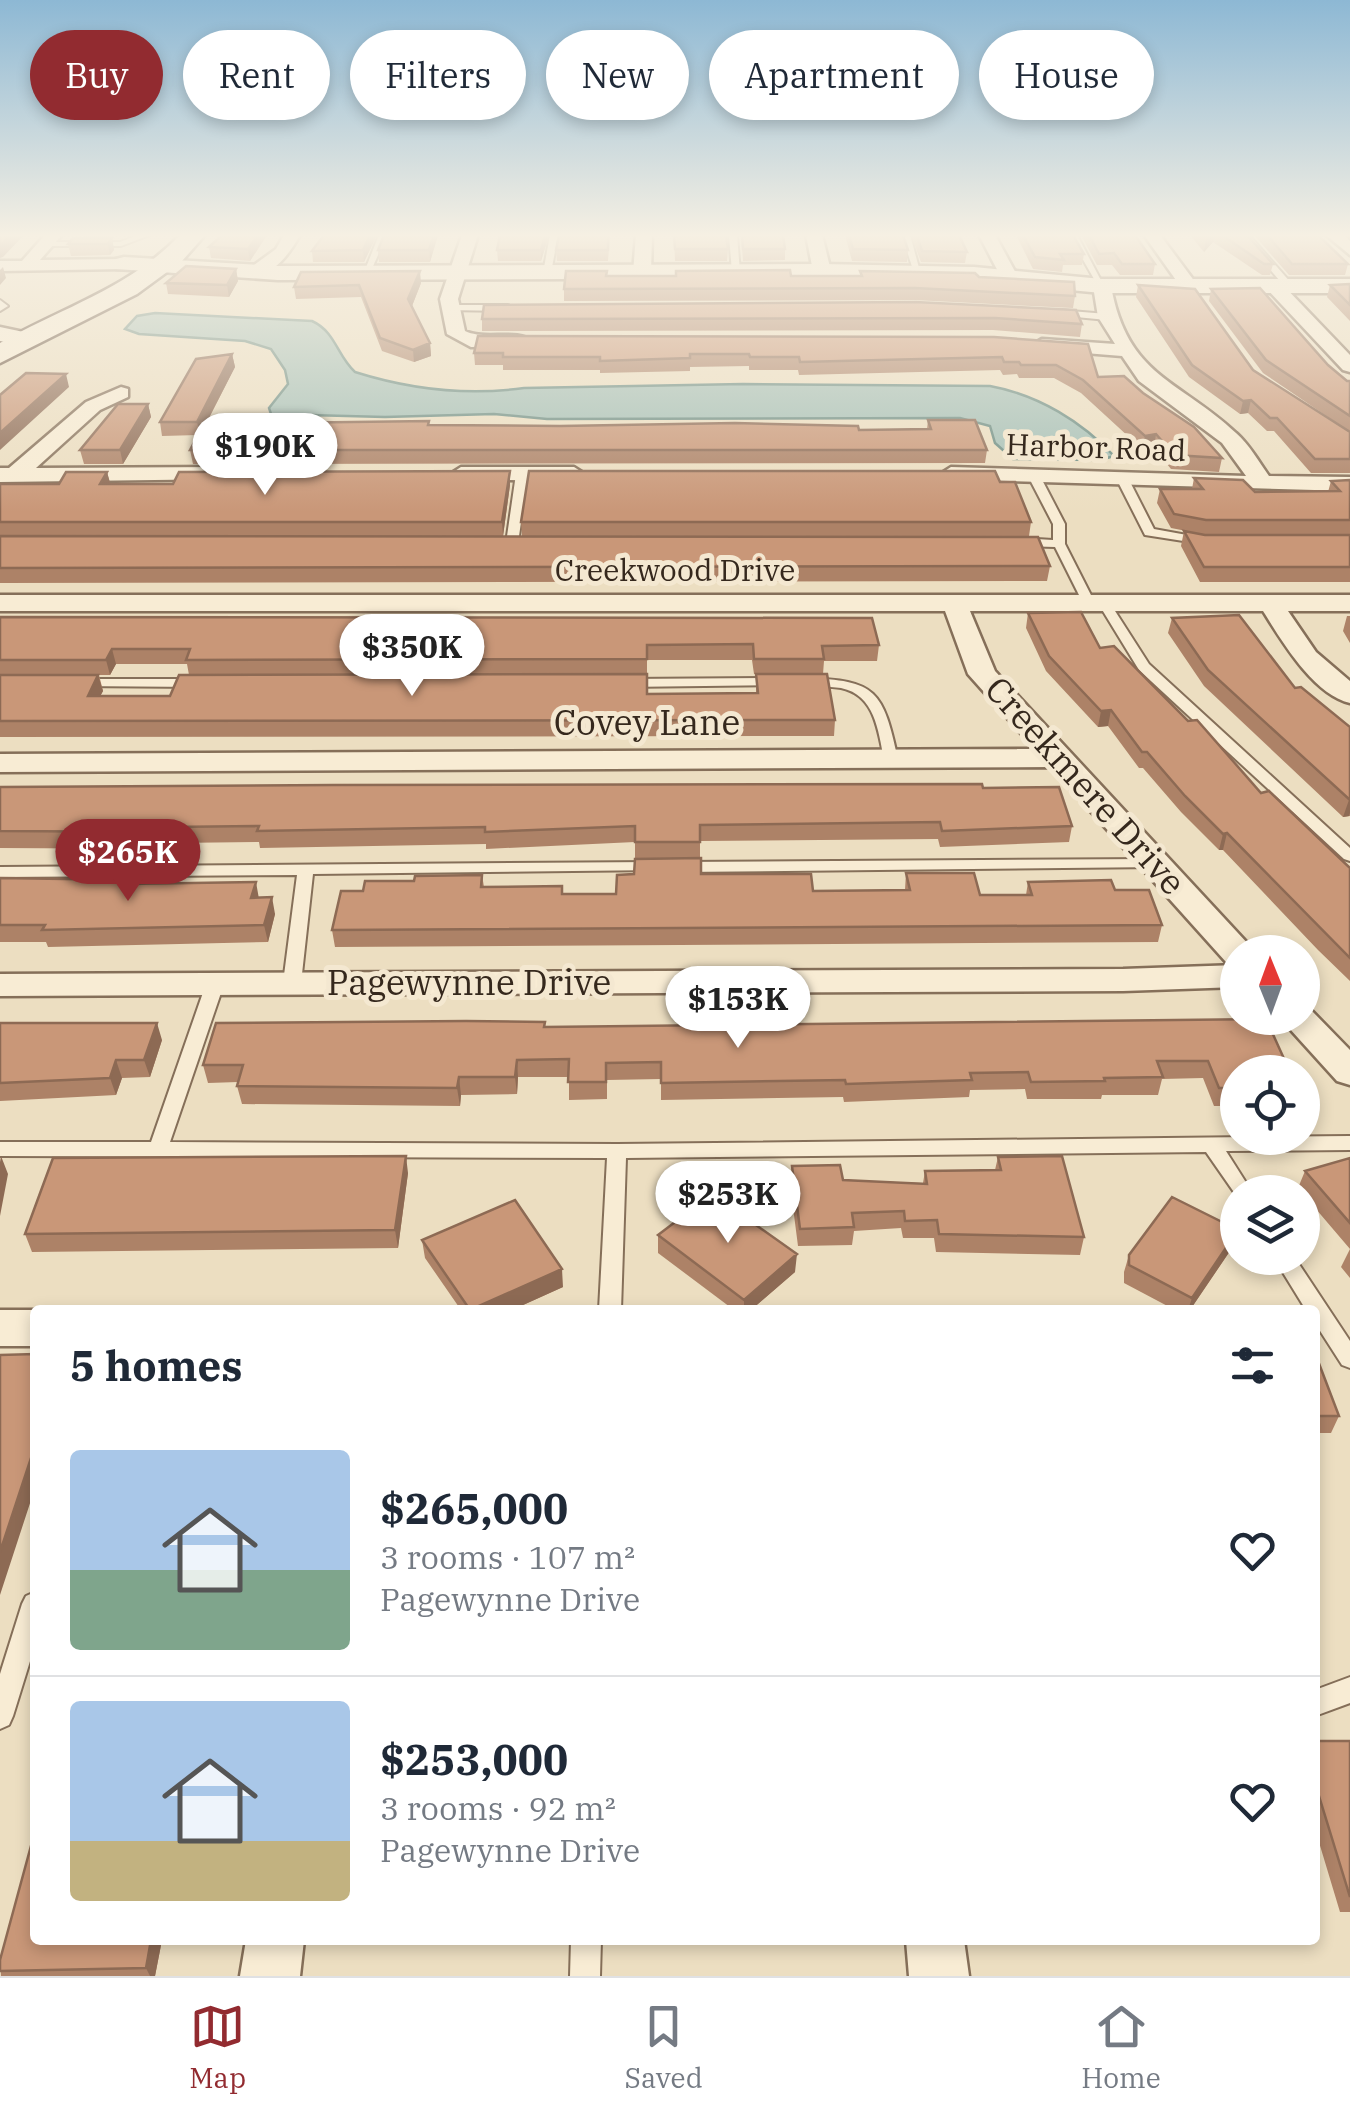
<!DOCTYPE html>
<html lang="en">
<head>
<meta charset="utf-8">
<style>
	:root { --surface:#fff; --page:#f2f2f3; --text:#1f2937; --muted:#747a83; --line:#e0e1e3; --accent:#922b30 }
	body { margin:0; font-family:"IBM Plex Serif",serif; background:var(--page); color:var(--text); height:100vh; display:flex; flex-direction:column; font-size:38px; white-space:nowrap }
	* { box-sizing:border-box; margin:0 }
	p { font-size:32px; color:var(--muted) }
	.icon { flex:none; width:55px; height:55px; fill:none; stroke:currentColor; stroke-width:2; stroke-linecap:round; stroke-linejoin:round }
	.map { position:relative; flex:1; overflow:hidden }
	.drawer { position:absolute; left:30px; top:1305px; width:1290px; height:640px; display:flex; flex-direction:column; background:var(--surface); border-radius:10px; box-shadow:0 5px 15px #0003 }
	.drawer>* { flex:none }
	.hud { position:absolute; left:30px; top:30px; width:1290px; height:90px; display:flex; gap:20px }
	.needle { width:65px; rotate:359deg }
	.fabs { position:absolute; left:1220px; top:935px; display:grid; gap:20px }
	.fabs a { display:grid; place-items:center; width:100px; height:100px; border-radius:50%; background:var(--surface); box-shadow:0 5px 15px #0003; font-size:50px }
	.price { position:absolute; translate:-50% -85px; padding:0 22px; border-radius:35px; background:#fff; color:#222; font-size:32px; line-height:65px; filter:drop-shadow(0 2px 5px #0008) }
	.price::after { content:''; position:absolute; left:50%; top:60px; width:30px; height:22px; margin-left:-15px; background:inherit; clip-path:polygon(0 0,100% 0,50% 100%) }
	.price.active { background:var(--accent); color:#fff }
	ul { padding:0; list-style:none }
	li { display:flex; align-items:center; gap:30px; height:250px; padding:0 40px }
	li+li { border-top:2px solid var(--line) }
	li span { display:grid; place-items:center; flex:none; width:280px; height:200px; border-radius:10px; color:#555 }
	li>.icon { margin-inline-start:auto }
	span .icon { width:120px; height:120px; fill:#fffc; stroke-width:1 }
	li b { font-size:42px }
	h2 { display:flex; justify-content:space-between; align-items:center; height:120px; padding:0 40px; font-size:42px }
	.pill { padding:0 35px; border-radius:45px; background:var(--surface); box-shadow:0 5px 15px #0003; font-size:35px; line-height:90px }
	.pill.active { background:var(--accent); color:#fff }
	.dock { display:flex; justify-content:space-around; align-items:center; height:140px; border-top:2px solid var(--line); background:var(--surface); font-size:28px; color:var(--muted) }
	.dock a { display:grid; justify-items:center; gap:5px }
	.dock .active { color:var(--accent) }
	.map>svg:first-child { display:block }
</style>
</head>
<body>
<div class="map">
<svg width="1350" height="1976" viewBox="0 0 1350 1976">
	<rect width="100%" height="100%" fill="#ecdec1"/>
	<path fill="#a4bfb6" stroke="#6b8c83" stroke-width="2.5" d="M155,313L312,321C336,332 337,356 355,372C412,390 466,396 524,388L743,384L990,386C1039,395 1082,422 1114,456L1100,460L1013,459L995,443L990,426L960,418L547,419L494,414L385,417L271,414L269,408L288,384L285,370L271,349L245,341L139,334L125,329L137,316Z"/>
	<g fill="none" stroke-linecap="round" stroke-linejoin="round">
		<defs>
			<path id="service" d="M138,235H150L121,246H46L42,244L46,242H120Z
				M379,235H387L370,273L363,275Z
				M550,235H558L551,273L547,276L543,273Z
				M729,235H737L740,272L736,275L732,272Z
				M902,235H910L921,275L914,273Z
				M1069,235H1077L1105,288L1098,286Z
				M1240,235H1249L1292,284V288H1286Z
				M0,300L8,306L0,311Z
				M448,305H508L513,308L508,311L445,310Z
				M1058,310L1107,314L1112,317L1107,320L1055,315V311Z
				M522,471L528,474L518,543L512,547L506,543L516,474Z
				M1029,472L1039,474L1065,524V544L1095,603L1093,606L1083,603L1055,547L1020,546L1014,542L1020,538L1053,540V524L1027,474Z
				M1121,473L1127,476L1154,529L1209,539V545L1145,535L1115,476Z
				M1104,599L1108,600L1149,664L1350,848V861L1344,859L1139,670L1098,603Z
				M779,678L786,682L784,685L625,687L618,683L625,679Z
				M805,678C877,680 883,691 898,759L896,762L891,763L884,759C878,730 875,695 841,688C827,686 814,687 800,685L798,682Z
				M80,679H199L206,683L199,687L75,686L73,683Z
				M1154,859L1160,861L1162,864L1160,867L680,872L672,867L680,862Z
				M654,862L660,864L662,867L660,870L313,874L301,983L292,989L283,983L297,875L0,877V867Z
				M215,978L224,984L170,1142L617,1144L1350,1136V1150L1226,1151L1252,1192H1238V1198L1206,1152L626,1158L621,1310H599L607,1158L0,1156V1142H151L206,984Z
				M1274,1258H1295L1350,1341V1368L1342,1365L1315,1323V1310H1306Z
				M35,1592V1645L13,1716L9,1725L0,1729V1674L22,1604L26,1596Z
				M1350,1677V1703L1315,1716V1690Z
				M571,1940H601L600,1976H570Z"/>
			<path id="minor" d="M45,235H62L40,260L124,259L133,264L124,269L0,271V261H22Z
				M284,235H300C290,253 272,278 250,276V268L276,249Z
				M462,235H478L458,299L465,331C486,341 516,328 534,342L532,346L471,347L447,334L440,299Z
				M636,235H652L651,273L642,278L633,273Z
				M806,235H822L831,271L828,275L813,271Z
				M979,235H995L1018,277L1015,281H1003Z
				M1144,235H1160L1198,286L1195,290H1183Z
				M1326,235H1344L1350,241V255Z
				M1102,281L1111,286C1127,377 1180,380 1236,433C1249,444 1259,462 1269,476L1350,477V491L943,479L940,474L951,467L1246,476L1222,443L1139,381L1122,356L1035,349L1032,345L1042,339L1115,344L1098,317L1093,286Z
				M1274,281L1280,282L1350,355V372L1343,370L1268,290L1265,286Z
				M121,387L128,389V397L100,410L36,468L224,467L232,469L235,474L232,479L0,482V468H9L86,402Z
				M461,467H574L585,474L574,481L453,479L450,474Z
				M0,595H1350V611H1288L1316,652L1350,681V703C1313,694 1282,641 1263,611H970L995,671L1250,946L1254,952H1238V987L1123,991L0,996V974L1123,969L1237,965L1226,962L1051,767L0,772V754L1035,749L968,674L945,611H0Z
				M1302,1007L1311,1010L1350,1050V1085L1337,1081L1280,1018H1302Z
				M0,1310H35V1346H0Z
				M246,1940H304L300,1976H240Z
				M906,1940H964L969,1976H909Z"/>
			<path id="tertiary" d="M124,257L278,266L822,264L974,267L1102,279H1350V293H1102L974,281L822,278L278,280L116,269L113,264L116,259Z
				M0,327L33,334L36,339L24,346L0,341Z"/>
			<path id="secondary" d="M180,235H205L182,261L137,294L0,363V343C61,308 130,288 180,235Z"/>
		</defs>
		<use href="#service" stroke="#856f59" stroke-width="4"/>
		<use href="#minor" stroke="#856f59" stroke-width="5"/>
		<use href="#tertiary" stroke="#856f59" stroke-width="5"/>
		<use href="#secondary" stroke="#67503d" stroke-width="5"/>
		<use href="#service" fill="#f8ecd4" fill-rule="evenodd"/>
		<use href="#minor" fill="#f8ecd4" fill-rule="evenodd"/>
		<use href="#tertiary" fill="#f8ecd4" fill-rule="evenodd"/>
		<use href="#secondary" fill="#f8ecd4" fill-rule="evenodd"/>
	</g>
	<path fill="#ad8267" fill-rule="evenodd" d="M222,235H267L250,261L211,258L209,247Z
		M324,235H377L364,262H313L312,251Z
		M438,235L430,262H379L378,250Z
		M549,235L541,261H498L497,250Z
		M559,235H610L608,261H557L556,250Z
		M674,235L728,249L727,261H675Z
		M741,235H783L785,249V260L743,261Z
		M845,235H903L908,250L907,262L852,261Z
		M911,235H959L967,252L965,263L921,262Z
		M1016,235H1073L1084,254L1082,265H1063L1062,272L1033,269Z
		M1081,235H1135L1155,264L1153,275H1120L1112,265H1097Z
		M1190,235H1247L1273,264L1270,275H1262L1213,242L1204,252Z
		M1254,235H1318L1348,264L1345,275H1289Z
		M112,238L114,250L110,255L71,256L68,244Z
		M236,269L238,281L229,297L168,294L166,283Z
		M860,271L979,277L1075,296L1073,308L914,300L564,301V289L606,276H860Z
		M421,283L412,306L430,343L431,356L414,362L382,351L361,297L296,299L294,287Z
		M1350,284V321L1327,297L1330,285Z
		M1138,285L1253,370L1350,432V473H1311L1274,431H1267L1248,413L1240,414L1189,377L1136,297Z
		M1211,289L1328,365L1347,381H1350V432L1263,373L1209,301Z
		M1076,310L1082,324L1080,337L993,330L482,331V319Z
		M994,337L1143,393L1222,458L1219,472L1171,469L1154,448L1142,449L1081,393L1054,378H1019L1017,374L1003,375L1000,370L799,375L798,370H749V366L690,367V371L600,373V370H503V365H475L474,353Z
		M232,354L235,367L206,424L859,430L927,429L928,420L987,450L985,463L193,464L190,450L198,435L162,436L160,422Z
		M148,404L151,417L123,464H84L80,450Z
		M510,471V485L503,536L1050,566L1047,581L0,583V484H59L107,472L110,484H173Z
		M1194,478L1255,492H1328L1331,481L1350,480V534H1202L1171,528L1157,503L1160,489H1192Z
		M521,522H1031L1029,536H522Z
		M1184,531L1205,535H1350V582H1200L1181,546Z
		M1028,613L1100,648L1261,793L1350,868V981L1318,950L1223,850H1219L1181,812L1143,768H1139L1108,726L1098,727L1046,671L1026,628Z
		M1347,616H1350V643L1343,631Z
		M0,617L879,645L877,661H824L823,674L835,720L834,736L0,737ZM647,660H752L754,674H756V693L647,694ZM116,664H187L189,675L170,696H100L103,691L99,675H110Z
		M1172,618L1295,688L1350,727V816L1343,817L1204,686L1168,633Z
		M0,787L983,788L1072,826L1069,842L940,847L938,839L700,841V858L635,859V842L486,849V844L260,848L259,842L174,843L172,849L0,848Z
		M906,873L980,895H1026L1028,882L1115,890L1162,925L1158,942L335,947L332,930L363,891L414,881L482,875L484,887L563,894H616L701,874L813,891L905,890Z
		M0,878L129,880L130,884L259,898L275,914L268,942L48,947L46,942H0Z
		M1266,1019L1238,1072V1106H1214L1203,1078L1162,1079L1158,1095H1102L1101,1099H1027L1025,1089L970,1090L969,1097L844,1102L843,1097L661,1100V1079L607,1080V1099L569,1100V1077H518L517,1094L461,1095L460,1106L242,1104L237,1086L238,1082L208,1083L203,1065L545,1027Z
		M0,1023L162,1040L150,1077L122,1078L116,1095L0,1101Z
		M998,1157L1084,1237L1080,1255L936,1252L934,1238H903L901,1228L854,1231L852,1245L798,1246L790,1184L792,1166L843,1180L923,1183L925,1171L995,1170Z
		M1350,1158V1249L1298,1188L1305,1171Z
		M408,1173L398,1248L32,1252L25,1234Z
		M658,1235L795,1272L751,1310H734L658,1253Z
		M422,1240L563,1287L512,1310H461L425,1258Z
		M1232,1248L1190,1310H1175L1124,1283V1272L1129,1255Z
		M1350,1249V1278L1341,1267Z
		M1315,1353L1339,1416L1331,1433H1315Z
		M1315,1741H1350V1912H1340L1315,1829Z
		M35,1940H162L155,1976H1L0,1960Z"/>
	<path fill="#8d6a54" d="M10,235H24L3,257L0,258V246Z
		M85,235H127L85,238Z
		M258,235H267L250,261L248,249Z
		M370,235H377L364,262L363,250Z
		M434,235H438L430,262L429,250Z
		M545,235H549L541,261V250Z
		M1211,235H1214L1213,242L1204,252L1206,240Z
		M112,238L114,250L110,255L108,244Z
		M3,267L6,278L0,285V270Z
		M236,269L238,281L229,297L227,285Z
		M420,271L421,283L410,311L408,299Z
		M430,343L431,356L414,362L413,350Z
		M232,354L235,367L200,435L197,422Z
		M66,374L69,387L0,450V433Z
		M1251,400L1248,413L1240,414L1243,401Z
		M148,404L151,417L123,464L120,450Z
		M1156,434L1154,448L1142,449L1145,436Z
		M510,471V485L503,536L502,522Z
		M107,472L111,486L100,484Z
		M112,649L116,664L110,675L106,660Z
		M98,675L103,691L92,712L88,696Z
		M1111,710L1108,726L1098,727L1101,711Z
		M1349,800H1350V813L1349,816L1343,817Z
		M170,827L174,843L172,849L168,832Z
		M1227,833L1223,850H1219L1223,834Z
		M256,882L259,899L251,898Z
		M272,897L275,914L268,942L264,925Z
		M157,1023L162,1040L150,1077L144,1060Z
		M116,1060L122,1078L116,1095L110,1078Z
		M517,1060L518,1077L517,1094L515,1077Z
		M459,1077L461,1095L460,1106L457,1088Z
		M1,1156L8,1174L0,1216V1162Z
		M406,1156L408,1173L398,1248L395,1230Z
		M1238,1231L1232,1248L1190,1310H1188L1192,1298Z
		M797,1254L795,1272L751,1310H744V1300Z
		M562,1269L563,1287L512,1310H472Z
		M35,1446V1488L0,1595V1552Z
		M151,1940H162L155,1976H150L146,1968Z"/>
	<path fill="#c99778" stroke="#8d6a54" stroke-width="2.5" d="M0,235H10L0,246Z
		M222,235H258L248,249L209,247Z
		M324,235H370L363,250L312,251Z
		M384,235H434L429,250H378Z
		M500,235H545L541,250H497Z
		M559,235H608V250H556Z
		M674,235H726L728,249H675Z
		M742,235H783L785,249H743Z
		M849,235H903L908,250L853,249Z
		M917,235H959L967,252L922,251Z
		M1023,235H1073L1084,254H1060L1064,260L1035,257Z
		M1089,235H1135L1155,264H1122L1114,253L1099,254Z
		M1222,235H1247L1273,264H1264Z
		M1267,235H1318L1348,264H1292Z
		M73,238H112L108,244H68Z
		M186,266L236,269L227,285L166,283Z
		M790,270L791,276H862L860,271L975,273L979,277L1074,282L1075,296L915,288L564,289L566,271H607L606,276H676V271Z
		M420,271L408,299L430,343L413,350L380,338L359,285L294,287L301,272Z
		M1350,284V305L1330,285Z
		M1138,285L1195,289L1253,370L1350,432V459H1315L1277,418H1270L1251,400L1243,401L1192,365Z
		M1260,288L1328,365L1347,381H1350V416L1266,360L1211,289Z
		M915,302L1076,310L1082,324L995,318L482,319L484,305Z
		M478,336L994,337L1088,344L1098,377L1124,376L1143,393L1194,427L1222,458L1174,455L1156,434L1145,436L1083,380L1056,365H1021L1019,362H1004L1002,357L800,362L799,357H750L749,354H690V358L600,361V357H503V353H474Z
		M232,354L197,422H160L196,359Z
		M26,373L66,374L0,433V395Z
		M118,404H148L120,450H80Z
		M928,420H975L987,450H190L204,424L429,421L428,425L560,426L735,423L858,426L859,430L931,429Z
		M510,471L502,522H0V484H59L66,472H107L100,484H173L179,472Z
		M529,471H995L1000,482H1015L1031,522H521Z
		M1194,478L1243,480L1255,492L1340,491L1331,481L1350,480V520H1206L1174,514L1160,489H1203Z
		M1184,531L1205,535H1350V567H1204Z
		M0,536L1038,537L1050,566L0,568Z
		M1081,612L1100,648L1114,646L1188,721L1197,720L1261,793L1269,791L1350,868V958L1227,833L1223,834L1185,796L1147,752H1142L1111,710L1101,711L1049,656L1028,613Z
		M1239,615L1295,688L1301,687L1350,727V800L1208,670L1172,618Z
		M0,617L872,618L879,645L822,646L824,659H754L753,644L647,645V659L186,660L190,649H112L106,660H0Z
		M647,674V694L758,693L756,674H827L835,720L0,721V675H98L88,696H170L179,675Z
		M982,784L983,788L1059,787L1072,826L942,831L940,822L700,825V842H635V826L485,832V827L257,831L259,826L170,827L168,832L0,831V787L333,785Z
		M701,858V874H811L813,891L910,890L906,873H974L980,895H1032L1028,882L1111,880L1115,890H1149L1162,925L332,930L341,891H363L365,881H414L415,876L482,875L481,887L562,886V894H616L617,875L634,874L635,859Z
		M0,878L129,880L128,884L256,882L251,898L272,897L264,925L42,930L45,925H0Z
		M1266,1019L1290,1072H1238V1088H1219L1208,1061H1157L1163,1077L1104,1078L1105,1081L1031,1082L1028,1072L970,1073L972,1080L846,1084L845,1080L661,1083V1062L606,1063V1082H568L569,1059L517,1060L515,1077H459L457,1088L237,1086L243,1065H203L216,1023L466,1021L545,1022L544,1027Z
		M0,1023H157L144,1060H116L110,1078L0,1083Z
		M406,1156L395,1230L25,1234L53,1158Z
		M1062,1156L1084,1237L939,1234L937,1220L905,1221L904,1211L852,1213L854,1227L800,1229L792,1166L840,1165L843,1180L927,1184L925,1171L1001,1170L998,1157Z
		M1350,1158V1223L1305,1171Z
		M712,1194L797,1254L744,1300L658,1235Z
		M1172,1197L1238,1230L1192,1298L1129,1265V1255Z
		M515,1200L562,1269L470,1310L422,1240Z
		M1315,1353L1339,1416H1315Z
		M35,1354V1446L0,1552V1355Z
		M1315,1741H1350V1897L1315,1783Z
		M35,1831V1940H151L146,1968L0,1971V1960Z"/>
	<linearGradient id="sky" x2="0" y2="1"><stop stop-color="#8db8d4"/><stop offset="0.46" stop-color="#f6f0e3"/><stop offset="1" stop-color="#f6f0e3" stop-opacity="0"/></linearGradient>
	<rect width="1350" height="512" fill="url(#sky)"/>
	<g text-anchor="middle" stroke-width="10" stroke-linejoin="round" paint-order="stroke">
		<g font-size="30" fill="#35281d" stroke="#f4e8d1">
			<text transform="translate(1096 448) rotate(2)" y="10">Harbor Road</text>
			<text x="675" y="581">Creekwood Drive</text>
		</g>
		<g font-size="35" fill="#35281d" stroke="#f4e8d1">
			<text x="647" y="735">Covey Lane</text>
			<text transform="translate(1085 786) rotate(48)" y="12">Creekmere Drive</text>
			<text x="469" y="995">Pagewynne Drive</text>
		</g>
	</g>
</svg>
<div class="fabs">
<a><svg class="needle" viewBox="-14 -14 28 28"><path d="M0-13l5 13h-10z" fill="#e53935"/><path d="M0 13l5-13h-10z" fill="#747a83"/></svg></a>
<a><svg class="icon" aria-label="locate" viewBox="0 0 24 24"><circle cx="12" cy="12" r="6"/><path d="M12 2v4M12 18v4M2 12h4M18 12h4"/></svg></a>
<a><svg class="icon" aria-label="layers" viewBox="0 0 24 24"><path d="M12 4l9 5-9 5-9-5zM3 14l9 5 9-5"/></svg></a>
</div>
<b class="price" style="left:265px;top:498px">$190K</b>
<b class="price" style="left:412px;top:699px">$350K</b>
<b class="price active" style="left:128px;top:904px">$265K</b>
<b class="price" style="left:738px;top:1051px">$153K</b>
<b class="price" style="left:728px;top:1246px">$253K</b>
<div class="hud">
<a class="pill active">Buy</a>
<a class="pill">Rent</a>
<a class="pill">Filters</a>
<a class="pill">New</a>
<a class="pill">Apartment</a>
<a class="pill">House</a>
</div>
<section class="drawer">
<h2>5 homes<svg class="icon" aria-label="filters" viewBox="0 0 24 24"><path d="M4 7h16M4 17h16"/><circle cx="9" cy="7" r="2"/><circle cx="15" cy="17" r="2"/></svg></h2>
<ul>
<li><span style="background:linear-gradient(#a9c7e8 60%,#7fa58c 0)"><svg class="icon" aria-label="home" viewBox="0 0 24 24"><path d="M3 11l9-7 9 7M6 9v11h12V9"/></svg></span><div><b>$265,000</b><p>3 rooms · 107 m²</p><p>Pagewynne Drive</p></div><svg class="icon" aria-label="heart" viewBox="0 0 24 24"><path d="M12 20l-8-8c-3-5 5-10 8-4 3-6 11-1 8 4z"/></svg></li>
<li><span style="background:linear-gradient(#a9c7e8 70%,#c2b280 0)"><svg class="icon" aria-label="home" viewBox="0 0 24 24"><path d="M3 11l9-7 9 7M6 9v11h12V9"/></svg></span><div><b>$253,000</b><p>3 rooms · 92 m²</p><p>Pagewynne Drive</p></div><svg class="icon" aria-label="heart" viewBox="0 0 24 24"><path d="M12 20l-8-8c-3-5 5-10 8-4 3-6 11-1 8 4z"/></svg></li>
</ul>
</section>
</div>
<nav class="dock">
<a class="active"><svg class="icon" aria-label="map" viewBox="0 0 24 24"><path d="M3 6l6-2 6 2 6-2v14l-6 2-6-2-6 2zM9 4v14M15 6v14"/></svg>Map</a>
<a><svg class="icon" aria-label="saved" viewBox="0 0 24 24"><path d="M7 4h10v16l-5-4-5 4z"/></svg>Saved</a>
<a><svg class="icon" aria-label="home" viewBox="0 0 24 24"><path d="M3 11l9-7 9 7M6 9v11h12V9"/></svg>Home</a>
</nav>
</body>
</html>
